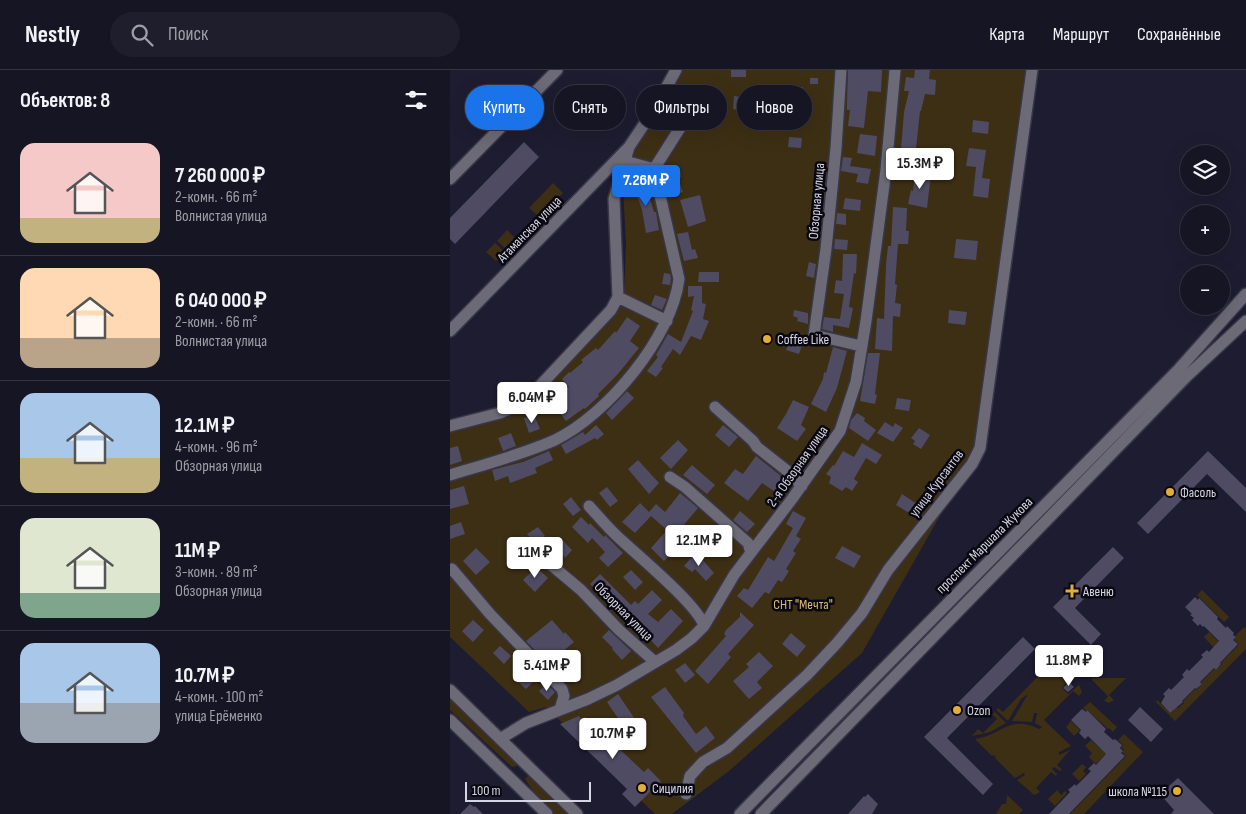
<!DOCTYPE html>
<html lang="ru">
<head>
<meta charset="utf-8">
<style>
	:root { --surface:#161524; --page:#1f1e2c; --text:#f1f3f6; --muted:#9e9fa6; --line:#353441; --accent:#1a73e8 }
	body { margin:0; font-family:"Sofia Sans Condensed",sans-serif; background:var(--page); color:var(--text); height:100vh; display:flex; flex-direction:column; font-size:19px; white-space:nowrap }
	* { box-sizing:border-box; margin:0 }
	p { font-size:16px; color:var(--muted) }
	.icon { flex:none; width:28px; height:28px; fill:none; stroke:currentColor; stroke-width:2; stroke-linecap:round; stroke-linejoin:round }
	.map { position:relative; flex:1; overflow:hidden }
	.panel { display:flex; flex-direction:column; background:var(--surface); width:450px }
	.panel>* { flex:none }
	.hud { position:absolute; left:15px; top:15px; width:475px; height:45px; display:flex; gap:10px }
	.tools { position:absolute; left:730px; top:75px; display:grid; gap:10px }
	.tools a { display:grid; place-items:center; width:50px; height:50px; border-radius:50%; background:var(--surface); box-shadow:0 5px 20px #0002,0 0 0 1px var(--line); font-size:25px }
	.scale { position:absolute; left:15px; bottom:12px; width:126px; box-sizing:border-box; padding-left:5px; border:2px solid #d5d4e3; border-top:0; font-size:14px; line-height:18px; white-space:nowrap; color:#d5d4e3; -webkit-text-stroke:4px #090810; paint-order:stroke }
	.price { position:absolute; translate:-50% -42px; padding:0 11px; border-radius:5px; background:#fff; color:#222; font-size:16px; line-height:32px; filter:drop-shadow(0 1px 2px #0008) }
	.price::after { content:''; position:absolute; left:50%; top:30px; width:15px; height:11px; margin-left:-8px; background:inherit; clip-path:polygon(0 0,100% 0,50% 100%) }
	.price.selected { background:var(--accent); color:#fff }
	ul { padding:0; list-style:none }
	li { display:flex; align-items:center; gap:15px; height:125px; padding:0 20px }
	li+li { border-top:1px solid var(--line) }
	li span { display:grid; place-items:center; flex:none; width:140px; height:100px; border-radius:15px; color:#555 }
	li>.icon { margin-inline-start:auto }
	span .icon { width:60px; height:60px; fill:#fffc; stroke-width:1 }
	li b { font-size:21px }
	h2 { display:flex; justify-content:space-between; align-items:center; height:60px; padding:0 20px; font-size:21px }
	.pill { padding:0 18px; border-radius:22px; background:var(--surface); box-shadow:0 5px 20px #0002,0 0 0 1px var(--line); font-size:18px; line-height:45px }
	.pill.selected { background:var(--accent); color:#fff }
	header { display:flex; align-items:center; gap:30px; box-sizing:border-box; height:70px; padding:0 25px; background:var(--surface); border-bottom:1px solid var(--line) }
	header strong { font-size:24px }
	nav { display:flex; gap:28px; margin-inline-start:auto; font-size:18px }
	.search { width:350px; height:45px; background:var(--page); display:flex; align-items:center; gap:12px; box-sizing:border-box; padding:0 18px; border-radius:28px; color:var(--muted); font-size:19px }
	main { display:flex; flex:1; min-height:0 }
	.map>svg:first-child { display:block }
</style>
</head>
<body>
<header>
<strong>Nestly</strong>
<div class="search"><svg class="icon" aria-label="search" viewBox="0 0 24 24"><circle cx="10" cy="10" r="6"/><path d="M15 15l6 6"/></svg>Поиск</div>
<nav><a>Карта</a><a>Маршрут</a><a>Сохранённые</a></nav>
</header>
<main>
<section class="panel">
<h2>Объектов: 8<svg class="icon" aria-label="filters" viewBox="0 0 24 24"><path d="M4 7h16M4 17h16"/><circle cx="9" cy="7" r="2"/><circle cx="15" cy="17" r="2"/></svg></h2>
<ul>
<li><span style="background:linear-gradient(#f6c9c9 75%,#c2b280 0)"><svg class="icon" aria-label="home" viewBox="0 0 24 24"><path d="M3 11l9-7 9 7M6 9v11h12V9"/></svg></span><div><b>7 260 000 ₽</b><p>2-комн. · 66 m²</p><p>Волнистая улица</p></div></li>
<li><span style="background:linear-gradient(#ffd9b3 70%,#b9a48a 0)"><svg class="icon" aria-label="home" viewBox="0 0 24 24"><path d="M3 11l9-7 9 7M6 9v11h12V9"/></svg></span><div><b>6 040 000 ₽</b><p>2-комн. · 66 m²</p><p>Волнистая улица</p></div></li>
<li><span style="background:linear-gradient(#a9c7e8 65%,#c2b280 0)"><svg class="icon" aria-label="home" viewBox="0 0 24 24"><path d="M3 11l9-7 9 7M6 9v11h12V9"/></svg></span><div><b>12.1M ₽</b><p>4-комн. · 96 m²</p><p>Обзорная улица</p></div></li>
<li><span style="background:linear-gradient(#dfe7d0 75%,#7fa58c 0)"><svg class="icon" aria-label="home" viewBox="0 0 24 24"><path d="M3 11l9-7 9 7M6 9v11h12V9"/></svg></span><div><b>11M ₽</b><p>3-комн. · 89 m²</p><p>Обзорная улица</p></div></li>
<li><span style="background:linear-gradient(#a9c7e8 60%,#9aa5b1 0)"><svg class="icon" aria-label="home" viewBox="0 0 24 24"><path d="M3 11l9-7 9 7M6 9v11h12V9"/></svg></span><div><b>10.7M ₽</b><p>4-комн. · 100 m²</p><p>улица Ерёменко</p></div></li>
</ul>
</section>
<div class="map">
<svg width="796" height="744" viewBox="0 0 796 744">
	<rect width="100%" height="100%" fill="#1e1c30"/>
	<path fill="#3c2f14" d="M229,0H582L537,363L412,583L279,701L222,744H205L96,637L79,642L0,567V361L88,325L114,299L174,227L176,173L173,118L184,93L177,84Z
		M103,113L113,123L90,148L79,138Z
		M57,160L67,170L57,180L47,171Z
		M45,173L55,182L46,191L36,182Z
		M752,520L779,547L774,552L747,525Z
		M794,557L796,559V579L725,651L706,632L707,630L720,643L726,637L728,638L734,633L733,631L745,619L746,620L752,614L751,612L764,599L766,600L772,594L771,593L789,574L784,570L786,567L785,566Z
		M759,562L770,573L764,578L754,567Z
		M597,587L602,589L598,595L610,607L616,602L619,606L617,609L618,611L612,618L618,624L629,615L632,622L629,626L623,621L594,650L621,676L609,682V685L620,680L607,695L612,700L610,701L604,697L602,699L607,704L606,706L601,702L586,718L590,722L584,725L567,710L575,705L574,703L565,708L545,688L546,687L544,685L542,686L525,669C552,665 560,644 589,659L592,657L585,653L587,643H584L582,652L562,651L578,624L571,629L558,651L546,640L548,638L553,642L597,597L593,592Z
		M643,608H676L659,625L664,630L659,633L654,631L658,626L641,609Z
		M0,627L67,692V696L62,697L0,640Z
		M640,632L667,657L663,662L659,658L658,659L637,640L636,641L633,638Z
		M545,642L556,653L540,662L522,666L528,659L533,663L547,649L542,644Z
		M621,651L630,660L624,666L616,657Z
		M674,664L693,682L634,744H620L676,686L672,682L674,680L671,677L673,675L668,670Z
		M641,670L656,684L646,694L639,687L642,683L635,676Z
		M632,694L636,697L633,701L636,704L629,711L622,704Z
		M80,704L120,744H104L87,727L75,709Z
		M607,720L611,725L615,721L617,723L605,736L598,729Z
		M557,725L573,740L569,744H546L552,734H556Z"/>
	<path fill="#4e4b63" d="M281,0H296V7H281Z
		M398,0H432L431,22L418,21L414,58L398,56L400,40H397V31Z
		M465,0H480L479,9L486,10L485,25L475,24L471,41H470L466,79L451,78L454,42L459,21H454L456,7L464,8Z
		M360,8H368V14H360Z
		M353,17V29H342V18Z
		M284,26L303,29L301,42L283,39Z
		M250,41L264,43L262,59L244,56L245,49Z
		M523,50L539,52L538,64L522,62Z
		M410,64L427,66L425,86L407,83Z
		M339,67L352,68L351,78L338,77Z
		M74,72L89,87L5,174L0,169V148Z
		M519,78L536,80L532,108L540,109L538,128L523,126L526,97L516,96Z
		M393,87L402,88L400,96L421,99L418,114L406,112L408,104L391,101Z
		M230,99L231,107L228,108L233,122L223,126L220,116L222,115L220,101Z
		M465,103L481,104L477,138L458,134L461,120L463,121Z
		M194,109L204,142H206L209,160L196,163L192,140L183,113Z
		M250,125L256,151L238,157L230,130Z
		M395,128L411,130L410,141L393,139Z
		M443,137L457,138L456,161H459L458,174H448L445,214L447,215L445,233L451,234L450,247L443,246L442,281L425,279L427,248L434,249L436,194L438,176H441Z
		M387,143L396,144V155L386,154Z
		M238,162L242,180L245,179L248,188L234,191L227,164Z
		M385,169L398,170L397,180L384,179Z
		M506,169L528,171L526,190L504,188Z
		M393,184H407L406,204L404,203L399,237L403,238L399,258L383,255V262L372,259L374,247L390,249L394,224L384,223L386,210L392,211Z
		M359,192L366,194L364,208L356,206Z
		M249,202H269V212H248Z
		M214,203L220,204L221,209L220,215L212,214Z
		M238,216H252V233L256,234L253,249L259,251L251,270L241,266L230,285L223,279L211,297L213,298L206,307L197,301L208,287L206,285L218,264L231,272L243,241L241,240L244,226L238,227Z
		M205,225L217,229L212,240L201,235Z
		M344,240L358,243V254L347,251L348,248L343,246Z
		M499,240L517,242L515,255L498,253Z
		M177,247L190,256L180,271L189,278L167,305L148,324L149,326L135,339L134,338L116,351L106,338L100,340L95,329L119,317L112,309L119,302L120,303L133,292L131,290L146,278L148,280L165,261L166,263Z
		M342,265L354,269L349,284L336,280Z
		M383,277L397,281L387,318L376,342L361,334L373,309L374,302L376,303Z
		M418,283H430L425,324L427,325L425,334L410,331Z
		M177,321L184,328L162,350L156,343Z
		M447,328L461,330L459,341L445,339Z
		M343,330L359,337L351,355L356,359L347,371L327,358L336,344Z
		M407,343L415,348L414,351L426,360L418,371L399,358L401,350Z
		M84,345L90,359L79,363L74,348Z
		M435,352L443,357L445,353L453,358L443,372L427,363Z
		M146,355L154,364L147,370L145,368L116,384L111,375L133,362L135,365Z
		M273,355L288,367L279,377L265,365Z
		M469,358L480,365L471,379L463,374L465,371L461,368Z
		M61,363L66,376L53,381L48,368Z
		M228,370L238,380L221,399L210,388Z
		M412,373L432,385L426,394L416,388L404,409L408,412L402,421L396,417L392,421L379,413L381,407L376,404L383,395L384,396L393,381L404,387Z
		M8,376L12,391L0,395V378Z
		M99,381L103,390L85,398L87,403L60,413L58,406L45,411L42,400L73,392Z
		M758,381L796,418V442L757,404L698,464L687,453Z
		M306,386L337,411L328,424L312,413L298,431L274,413L285,399L293,404Z
		M188,390L209,413L199,424L178,399Z
		M242,395L265,415L257,424L233,405Z
		M14,416L19,434L0,439V420Z
		M157,417L168,431L160,437L149,423Z
		M230,423L248,438L232,457L246,470L251,464L261,474L251,485L236,470L220,487L219,486L214,491L201,478L217,460L201,446L185,463L172,452L190,433L199,442L206,434L215,442Z
		M452,424L467,434L461,444L446,435Z
		M121,427L131,440L123,446L113,434Z
		M290,441L305,454L297,462L283,450Z
		M343,441L356,448L346,466L351,469L343,481L346,483L336,499L339,501L332,512L328,510L319,524L315,522L302,538L287,526L294,518L298,520L318,487L324,491L343,458L336,454Z
		M131,447L139,455L140,453L154,467L155,465L173,483L158,497L149,488L155,482L142,468L138,473L122,457Z
		M11,452L15,464L0,469V456Z
		M88,457L95,466L86,473L77,464Z
		M110,468L122,480L115,488L113,485L108,491L97,481Z
		M392,476L411,486L404,498L385,488Z
		M663,477L674,488L625,538L651,564L641,575L603,537Z
		M26,478L40,492L26,505L13,491Z
		M246,482L264,503L256,511L245,499L242,502L234,496Z
		M86,497L98,508L85,522L73,510Z
		M181,500L193,512L185,520L173,507Z
		M150,504L181,535L185,531L188,534L202,520L212,530L198,544L208,552L221,539L233,551L208,578L189,557L192,555L170,534L166,539L140,514Z
		M745,527L748,530L749,528L768,547L767,549L776,558L777,556L784,563L783,565L786,567L783,570L788,574L770,593L771,594L766,600L764,598L750,612L752,614L746,619L745,618L732,631L733,632L720,643L711,633L715,626L713,624L719,618L721,620L734,607L732,605L737,599L739,601L753,587L751,585L757,580L759,582L769,571L754,556L753,557L750,554L748,556L742,550L744,548L740,545L742,544L735,537Z
		M290,542L304,555L278,584L281,587L258,614L245,601L276,566L274,564L276,560L290,547Z
		M23,550L34,560L23,572L12,561Z
		M102,550L114,564L115,562L124,572L98,594L76,571Z
		M159,560L181,581L172,590L162,579L163,578L152,567Z
		M341,563L356,576L347,587L332,574Z
		M573,567L585,579L497,668L543,714L533,725L474,667Z
		M50,576L61,586L54,594L43,583Z
		M309,582L323,596L307,612L312,618L299,629L283,611L299,597L296,594Z
		M235,593L245,605L235,613L225,600Z
		M74,601L84,611L76,619L66,610Z
		M619,612L624,617L618,622L613,618Z
		M97,614L105,622L98,630L89,621Z
		M215,617L234,643L233,646L246,664L256,656L265,668L246,683L201,627Z
		M168,624L189,655L178,663L157,632Z
		M690,637L713,659L701,672L678,650Z
		M632,639L636,642L637,640L656,659L654,662L663,670L665,669L672,675L670,678L673,681L671,683L675,686L619,744H599L620,722L618,720L625,714L626,716L641,701L638,699L644,693L646,695L656,684L638,666L635,669L629,663L631,660L621,650Z
		M129,646L132,650L135,647L194,702L198,698L211,711L185,737L172,724L177,719L110,654Z
		M728,708L764,744H721L724,740L710,724Z
		M418,724L428,734L422,744H398L414,726L415,727Z
		M20,734L24,737L25,736L33,744H10Z"/>
	<g fill="none" stroke-linecap="round" stroke-linejoin="round">
		<defs>
			<path id="minor" d="M391,0L386,78L376,179L364,265L411,276
				M175,91L204,99
				M0,109L107,0
				M168,227L217,251
				M0,261L178,78
				M265,337L303,371L307,377L340,403L352,416
				M0,356L50,343L66,336L86,320L161,240L168,227L164,129L179,77L205,38L226,0
				M0,405C33,395 74,384 105,370C157,345 222,267 229,209L204,99L244,36
				M220,407L235,417L298,473L301,483
				M139,436C149,447 158,458 168,467C186,484 248,535 254,556
				M75,473L131,520L169,560L205,592
				M2,499L40,544L112,619L114,626L110,639
				M0,620L127,744
				M0,650L97,744
				M50,669L76,653L138,629L167,615L226,580L242,568L254,556L284,505L342,429L390,361L406,312L416,251L436,100L445,0
				M236,724L240,706L253,692L277,678L357,605L387,573L412,543L438,500L522,394L530,378L582,0
				M290,744L729,299L796,224
				M311,744L736,307L796,251"/>
		</defs>
		<use href="#minor" stroke="#383649" stroke-width="14"/>
		<use href="#minor" stroke="#6b6a76" stroke-width="11"/>
	</g>
	<g fill="#e3ae34" stroke="#090810" stroke-width="2">
		<circle cx="317" cy="269" r="5"/>
		<circle cx="720" cy="422" r="5"/>
		<path d="M619.5 513.5h5v5h5v5h-5v5h-5v-5h-5v-5h5z"/>
		<circle cx="507" cy="640" r="5"/>
		<circle cx="192" cy="718" r="5"/>
		<circle cx="727" cy="721" r="5"/>
	</g>
	<g text-anchor="middle" stroke-width="5" stroke-linejoin="round" paint-order="stroke">
		<g font-size="14" fill="#d5d4e3" stroke="#090810">
			<text transform="translate(366 131) rotate(-85)" y="5">Обзорная улица</text>
			<text transform="translate(79 159) rotate(-46)" y="5">Атаманская улица</text>
			<text transform="translate(347 396) rotate(-55)" y="5">2-я Обзорная улица</text>
			<text transform="translate(486 413) rotate(-53)" y="5">улица Курсантов</text>
			<text transform="translate(534 475) rotate(-45)" y="5">проспект Маршала Жукова</text>
			<text transform="translate(174 541) rotate(45)" y="5">Обзорная улица</text>
		</g>
		<g font-size="14" fill="#d5d4e3" stroke="#090810" text-anchor="start">
			<text x="327" y="274">Coffee Like</text>
			<text x="730" y="427">Фасоль</text>
			<text x="633" y="526">Авеню</text>
			<text x="517" y="645">Ozon</text>
			<text x="202" y="723">Сицилия</text>
			<text x="717" y="726" text-anchor="end">школа №115</text>
		</g>
		<g font-size="14" fill="#debb76" stroke="#090810">
			<text x="353" y="539">СНТ "Мечта"</text>
		</g>
	</g>
</svg>
<div class="tools">
<a><svg class="icon" aria-label="layers" viewBox="0 0 24 24"><path d="M12 4l9 5-9 5-9-5zM3 14l9 5 9-5"/></svg></a>
<a>+</a>
<a>−</a>
</div>
<div class="scale">100 m</div>
<b class="price" style="left:470px;top:120px">15.3M ₽</b>
<b class="price selected" style="left:196px;top:137px">7.26M ₽</b>
<b class="price" style="left:82px;top:354px">6.04M ₽</b>
<b class="price" style="left:249px;top:497px">12.1M ₽</b>
<b class="price" style="left:85px;top:509px">11M ₽</b>
<b class="price" style="left:619px;top:617px">11.8M ₽</b>
<b class="price" style="left:97px;top:622px">5.41M ₽</b>
<b class="price" style="left:163px;top:690px">10.7M ₽</b>
<div class="hud">
<a class="pill selected">Купить</a>
<a class="pill">Снять</a>
<a class="pill">Фильтры</a>
<a class="pill">Новое</a>
</div>
</div>
</main>
</body>
</html>
